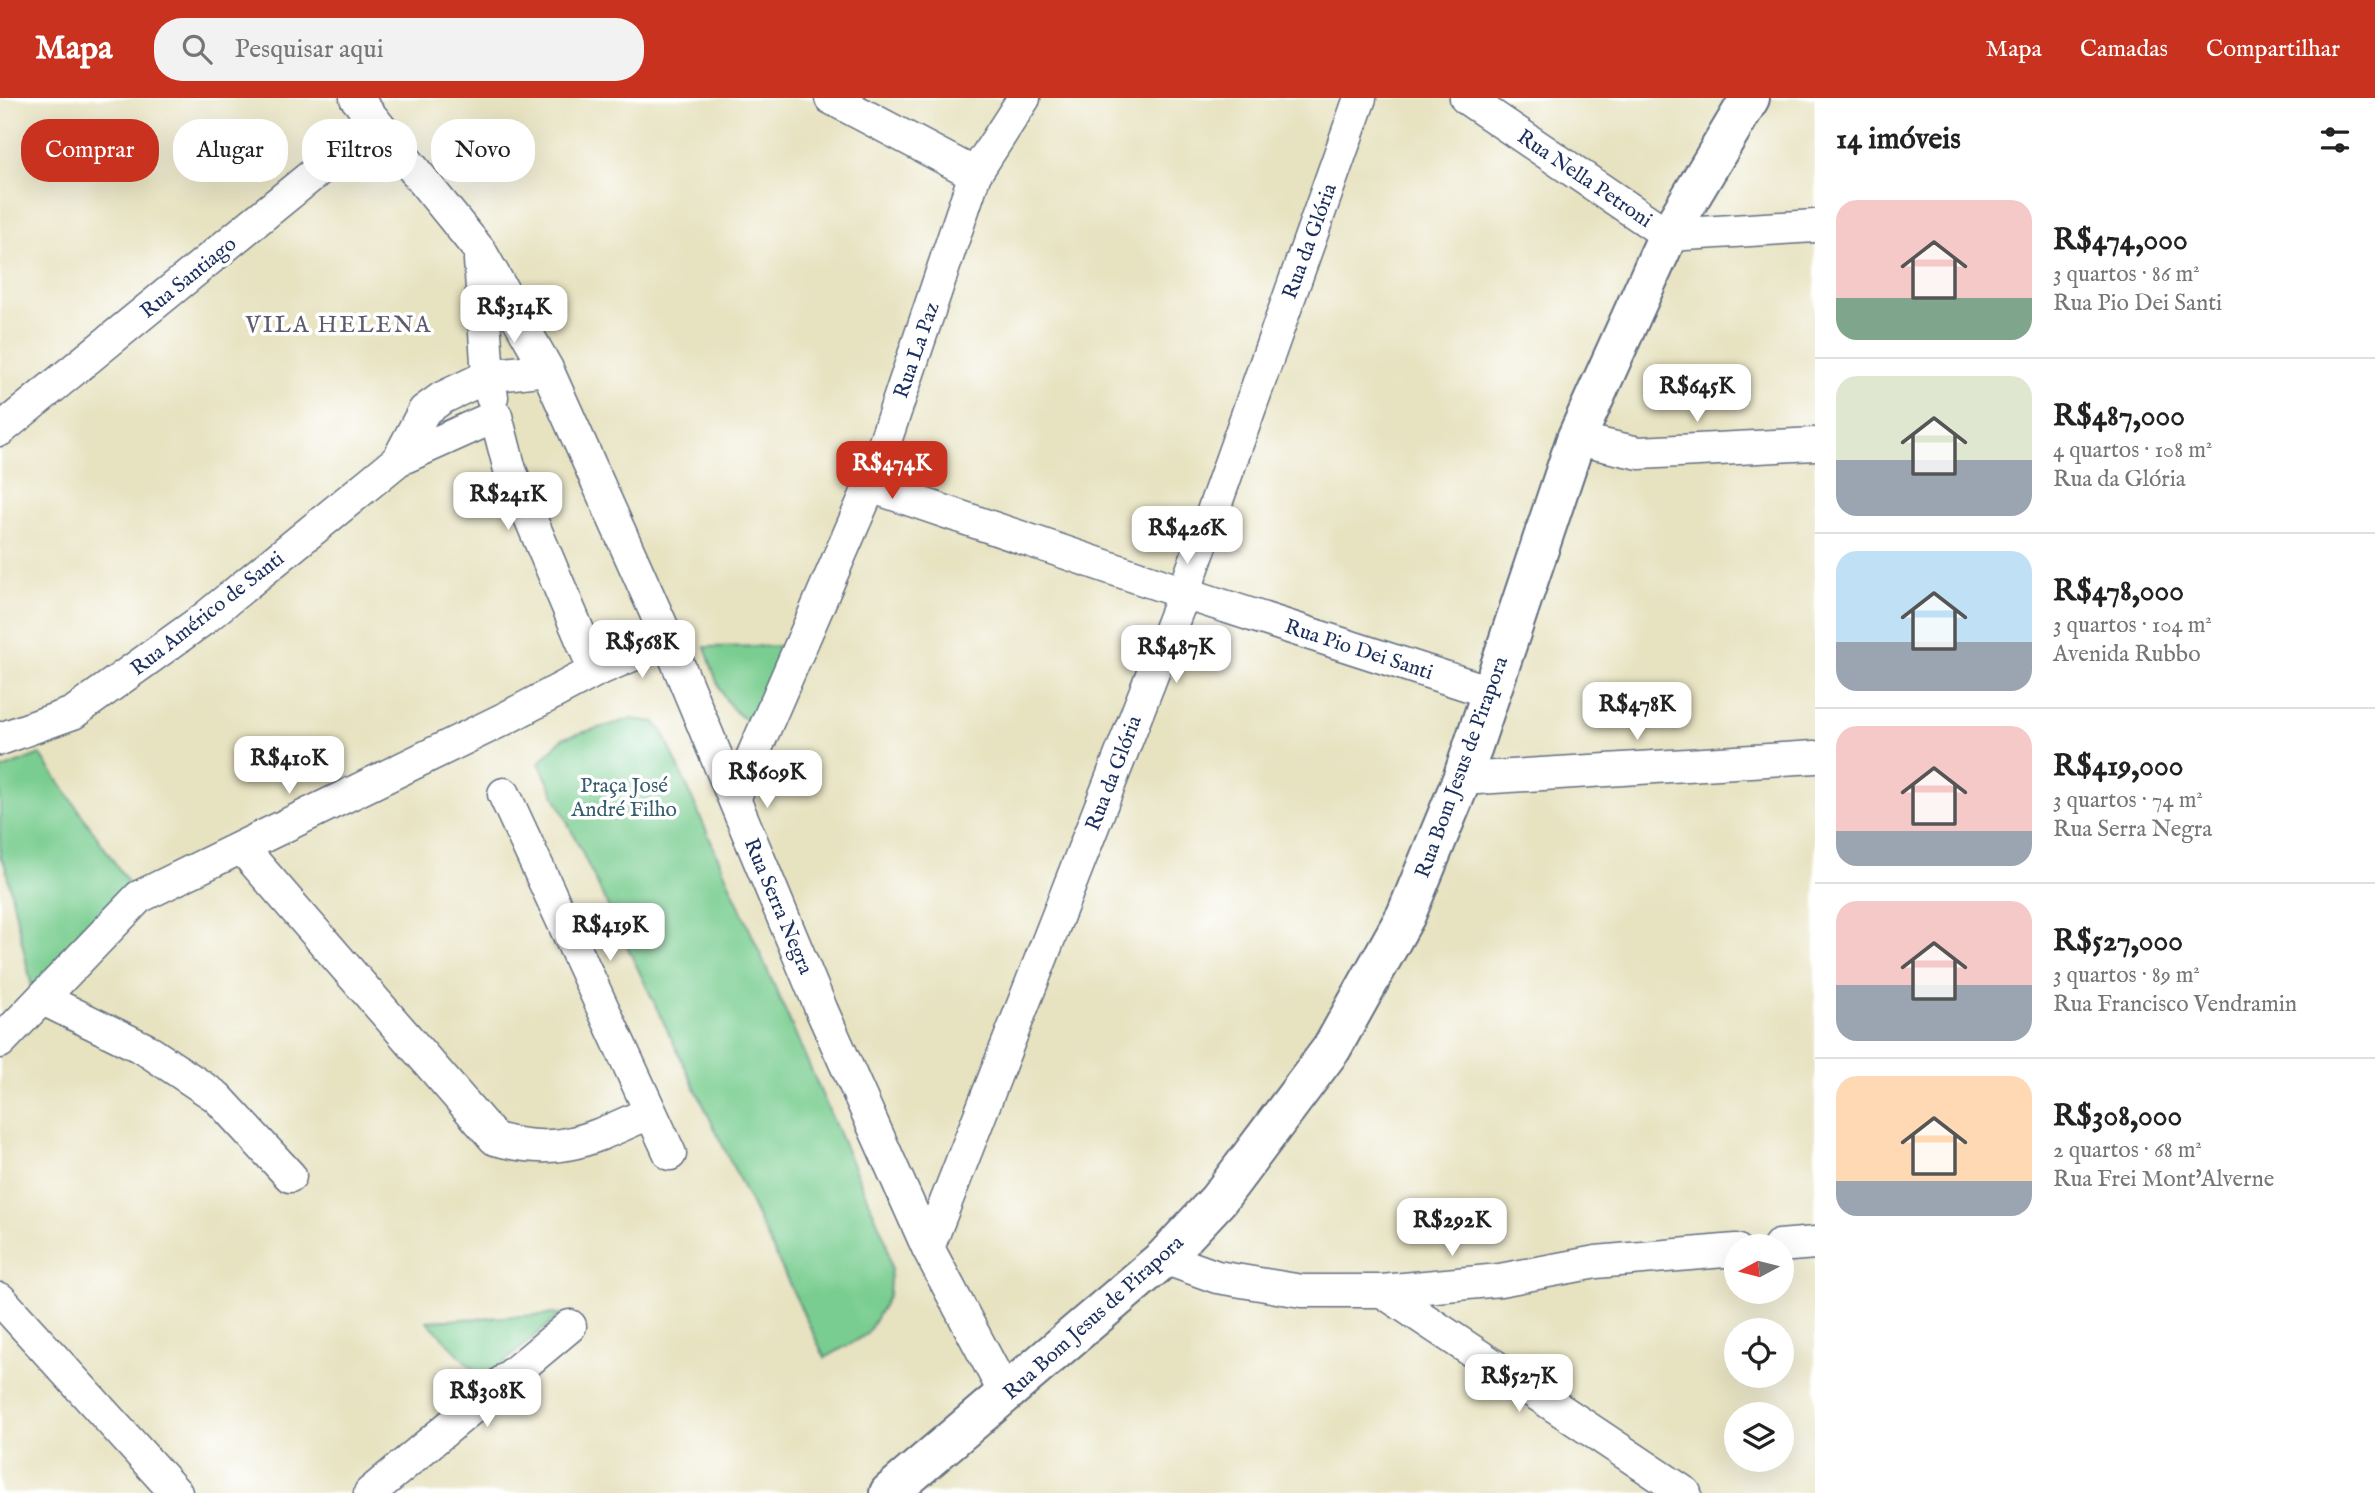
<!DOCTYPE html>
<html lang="pt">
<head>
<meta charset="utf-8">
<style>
	:root { --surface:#fff; --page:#f2f2f2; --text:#222; --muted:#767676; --line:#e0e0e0; --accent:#c8321e }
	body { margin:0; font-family:"IM FELL English",serif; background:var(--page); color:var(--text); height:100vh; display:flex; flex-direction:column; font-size:26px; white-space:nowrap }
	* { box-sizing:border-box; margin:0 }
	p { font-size:23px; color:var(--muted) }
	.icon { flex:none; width:38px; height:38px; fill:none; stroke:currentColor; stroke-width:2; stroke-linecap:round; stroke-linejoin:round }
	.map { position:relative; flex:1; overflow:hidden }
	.side { display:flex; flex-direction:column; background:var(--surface); width:560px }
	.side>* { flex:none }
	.banner { position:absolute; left:21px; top:21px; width:665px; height:63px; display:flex; gap:14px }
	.needle { width:46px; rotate:263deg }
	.tools { position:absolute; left:1724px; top:1136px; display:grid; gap:14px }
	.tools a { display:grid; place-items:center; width:70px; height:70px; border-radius:50%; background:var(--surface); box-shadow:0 7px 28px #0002; font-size:35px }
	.price { position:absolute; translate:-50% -60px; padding:0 16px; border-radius:14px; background:#fff; color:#222; font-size:23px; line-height:46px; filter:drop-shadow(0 2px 4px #0008) }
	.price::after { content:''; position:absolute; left:50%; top:42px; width:21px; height:16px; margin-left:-10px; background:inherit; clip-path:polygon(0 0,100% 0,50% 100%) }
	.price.active { background:var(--accent); color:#fff }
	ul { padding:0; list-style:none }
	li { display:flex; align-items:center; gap:21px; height:175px; padding:0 21px }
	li+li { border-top:2px solid var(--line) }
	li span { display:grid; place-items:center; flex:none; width:196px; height:140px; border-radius:21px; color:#555 }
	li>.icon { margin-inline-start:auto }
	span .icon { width:84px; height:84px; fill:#fffc; stroke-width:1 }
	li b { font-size:30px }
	h2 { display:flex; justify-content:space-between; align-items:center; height:84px; padding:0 21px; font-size:30px }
	.chip { padding:0 24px; border-radius:28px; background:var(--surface); box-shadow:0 7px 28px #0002; font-size:24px; line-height:63px }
	.chip.active { background:var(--accent); color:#fff }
	header { display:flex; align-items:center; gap:42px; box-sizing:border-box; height:98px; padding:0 35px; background:var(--accent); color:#fff }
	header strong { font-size:33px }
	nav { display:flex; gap:38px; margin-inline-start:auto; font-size:24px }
	.search { width:490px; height:63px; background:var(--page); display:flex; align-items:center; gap:18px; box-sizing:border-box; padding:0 24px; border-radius:28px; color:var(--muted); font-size:26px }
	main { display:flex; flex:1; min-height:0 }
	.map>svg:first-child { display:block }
</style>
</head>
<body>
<header>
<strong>Mapa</strong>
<div class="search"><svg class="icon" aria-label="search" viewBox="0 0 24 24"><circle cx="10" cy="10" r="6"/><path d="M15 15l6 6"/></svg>Pesquisar aqui</div>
<nav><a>Mapa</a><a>Camadas</a><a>Compartilhar</a></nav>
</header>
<main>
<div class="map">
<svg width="1815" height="1395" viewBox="0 0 1815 1395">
	<rect width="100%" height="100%" fill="#fff"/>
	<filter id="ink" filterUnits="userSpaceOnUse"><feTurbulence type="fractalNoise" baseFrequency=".0143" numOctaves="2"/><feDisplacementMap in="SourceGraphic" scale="14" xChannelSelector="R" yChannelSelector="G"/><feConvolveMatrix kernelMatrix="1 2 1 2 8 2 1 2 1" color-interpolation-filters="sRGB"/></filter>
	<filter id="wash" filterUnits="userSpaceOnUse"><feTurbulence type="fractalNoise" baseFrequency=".00686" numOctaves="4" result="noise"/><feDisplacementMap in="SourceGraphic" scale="28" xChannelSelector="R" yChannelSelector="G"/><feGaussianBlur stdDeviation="1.57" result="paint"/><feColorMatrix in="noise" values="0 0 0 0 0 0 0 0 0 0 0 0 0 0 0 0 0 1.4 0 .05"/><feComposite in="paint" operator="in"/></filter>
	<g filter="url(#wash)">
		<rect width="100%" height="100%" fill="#e7e2c0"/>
		<path fill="#79cd90" stroke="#4a7e77" stroke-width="2" d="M794,548L762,618L749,623C722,611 714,575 705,549Z
			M631,621L655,624L664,636L886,1143L891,1169L889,1197L867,1236L825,1260L539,665L563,640Z
			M40,656L132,790L34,899L5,767L0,759V672Z
			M561,1216L483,1282L427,1223Z"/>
	</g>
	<g filter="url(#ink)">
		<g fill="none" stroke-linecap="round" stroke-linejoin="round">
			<defs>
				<path id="street" d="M356,0L480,153L547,271L668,542L822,913L928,1150L1006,1297
					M831,0L975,76
					M1466,0L1668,137L1815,128
					M492,299L488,278L547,271
					M0,332L376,25
					M1576,341L1639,355L1815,346
					M398,362L424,313L442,300L488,278L480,162
					M870,388L1184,495L1490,594
					M0,641L73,615L205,520L398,362L496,318L510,372L595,573
					M1462,681L1815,659
					M504,696L670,1056
					M734,701L870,388L975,76L1024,0
					M242,750L495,1041C561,1059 590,1041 649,1015
					M43,901L145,951L217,999L290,1078
					M0,944L139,799L506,620L595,573L668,542
					M1779,1148L1815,1145
					M928,1150L1184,495L1360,0
					M1164,1160L1217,1179L1302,1193H1382L1500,1182L1596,1164L1736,1152
					M1382,1193L1685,1395
					M0,1201L176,1395
					M370,1395L570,1228"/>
				<path id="secondary" d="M889,1395L1164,1160L1218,1102L1332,950L1406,817L1462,681L1576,341L1668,137L1750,0"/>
			</defs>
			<use href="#street" stroke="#626e80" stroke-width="35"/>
			<use href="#secondary" stroke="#626e80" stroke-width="42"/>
			<use href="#street" stroke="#fff" stroke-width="32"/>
			<use href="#secondary" stroke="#fff" stroke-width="38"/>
		</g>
	</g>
	<g text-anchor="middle" stroke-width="7" stroke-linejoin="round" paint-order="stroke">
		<g font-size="21" fill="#1b2f5e" stroke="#fff">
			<text transform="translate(1585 80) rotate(34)" y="7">Rua Nella Petroni</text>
			<text transform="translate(1309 143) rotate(-70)" y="7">Rua da Glória</text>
			<text transform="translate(188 179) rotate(-39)" y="7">Rua Santiago</text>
			<text transform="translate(916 252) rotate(-71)" y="7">Rua La Paz</text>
			<text transform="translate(207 515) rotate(-38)" y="7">Rua Américo de Santi</text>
			<text transform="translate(1359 551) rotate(18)" y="7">Rua Pio Dei Santi</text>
			<text transform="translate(1461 669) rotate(-70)" y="7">Rua Bom Jesus de Pirapora</text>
			<text transform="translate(1113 675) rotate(-69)" y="7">Rua da Glória</text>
			<text transform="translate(779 808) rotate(67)" y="7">Rua Serra Negra</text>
			<text transform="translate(1093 1219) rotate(-42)" y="7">Rua Bom Jesus de Pirapora</text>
		</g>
		<g font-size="21" fill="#375e6d" stroke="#fff">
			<text x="624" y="694">Praça José<tspan x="624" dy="24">André Filho</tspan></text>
		</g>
		<g font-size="23" letter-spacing="2" fill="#5c5a6d" stroke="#fff">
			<text x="339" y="234">VILA HELENA</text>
		</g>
	</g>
</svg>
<div class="tools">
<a><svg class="needle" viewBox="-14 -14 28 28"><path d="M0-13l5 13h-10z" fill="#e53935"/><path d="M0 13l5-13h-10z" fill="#767676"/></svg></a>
<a><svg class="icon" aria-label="locate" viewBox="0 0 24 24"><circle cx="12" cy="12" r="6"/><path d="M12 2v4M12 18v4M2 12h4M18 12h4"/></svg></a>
<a><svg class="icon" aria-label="layers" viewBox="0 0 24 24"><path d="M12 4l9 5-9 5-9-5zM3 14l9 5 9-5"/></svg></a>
</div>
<b class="price" style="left:514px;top:247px">R$314K</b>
<b class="price" style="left:1697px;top:326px">R$645K</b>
<b class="price active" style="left:892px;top:403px">R$474K</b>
<b class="price" style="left:508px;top:434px">R$241K</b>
<b class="price" style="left:1187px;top:468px">R$426K</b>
<b class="price" style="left:642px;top:582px">R$568K</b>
<b class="price" style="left:1176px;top:587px">R$487K</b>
<b class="price" style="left:1637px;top:644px">R$478K</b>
<b class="price" style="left:289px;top:698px">R$410K</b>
<b class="price" style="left:767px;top:712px">R$609K</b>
<b class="price" style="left:610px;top:865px">R$419K</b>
<b class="price" style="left:1452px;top:1160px">R$292K</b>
<b class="price" style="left:1519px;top:1316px">R$527K</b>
<b class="price" style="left:487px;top:1331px">R$308K</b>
<div class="banner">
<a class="chip active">Comprar</a>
<a class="chip">Alugar</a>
<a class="chip">Filtros</a>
<a class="chip">Novo</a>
</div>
</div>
<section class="side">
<h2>14 imóveis<svg class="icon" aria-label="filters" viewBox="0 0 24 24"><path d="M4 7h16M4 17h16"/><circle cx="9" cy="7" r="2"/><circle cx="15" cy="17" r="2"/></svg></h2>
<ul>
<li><span style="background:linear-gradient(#f6c9c9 70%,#7fa58c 0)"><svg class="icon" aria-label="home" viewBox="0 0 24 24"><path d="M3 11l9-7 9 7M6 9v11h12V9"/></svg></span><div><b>R$474,000</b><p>3 quartos · 86 m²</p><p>Rua Pio Dei Santi</p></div></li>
<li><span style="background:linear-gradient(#dfe7d0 60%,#9aa5b1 0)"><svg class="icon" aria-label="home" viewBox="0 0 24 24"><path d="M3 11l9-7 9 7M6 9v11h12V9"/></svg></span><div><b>R$487,000</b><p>4 quartos · 108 m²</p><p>Rua da Glória</p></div></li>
<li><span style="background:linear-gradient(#bfe0f5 65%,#9aa5b1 0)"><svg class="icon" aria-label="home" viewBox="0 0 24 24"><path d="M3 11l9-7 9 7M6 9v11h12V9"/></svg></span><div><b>R$478,000</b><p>3 quartos · 104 m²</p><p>Avenida Rubbo</p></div></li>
<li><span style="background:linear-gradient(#f6c9c9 75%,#9aa5b1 0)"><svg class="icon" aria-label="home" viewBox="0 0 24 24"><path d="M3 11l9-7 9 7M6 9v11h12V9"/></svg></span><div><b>R$419,000</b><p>3 quartos · 74 m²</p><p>Rua Serra Negra</p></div></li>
<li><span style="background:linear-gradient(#f6c9c9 60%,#9aa5b1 0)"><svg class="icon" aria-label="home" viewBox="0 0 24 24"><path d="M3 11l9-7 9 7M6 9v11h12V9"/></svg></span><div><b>R$527,000</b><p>3 quartos · 89 m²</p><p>Rua Francisco Vendramin</p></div></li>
<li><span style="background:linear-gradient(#ffd9b3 75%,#9aa5b1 0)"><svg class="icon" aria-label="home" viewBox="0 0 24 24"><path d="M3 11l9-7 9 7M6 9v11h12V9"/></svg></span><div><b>R$308,000</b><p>2 quartos · 68 m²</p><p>Rua Frei Mont'Alverne</p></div></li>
</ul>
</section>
</main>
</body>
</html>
